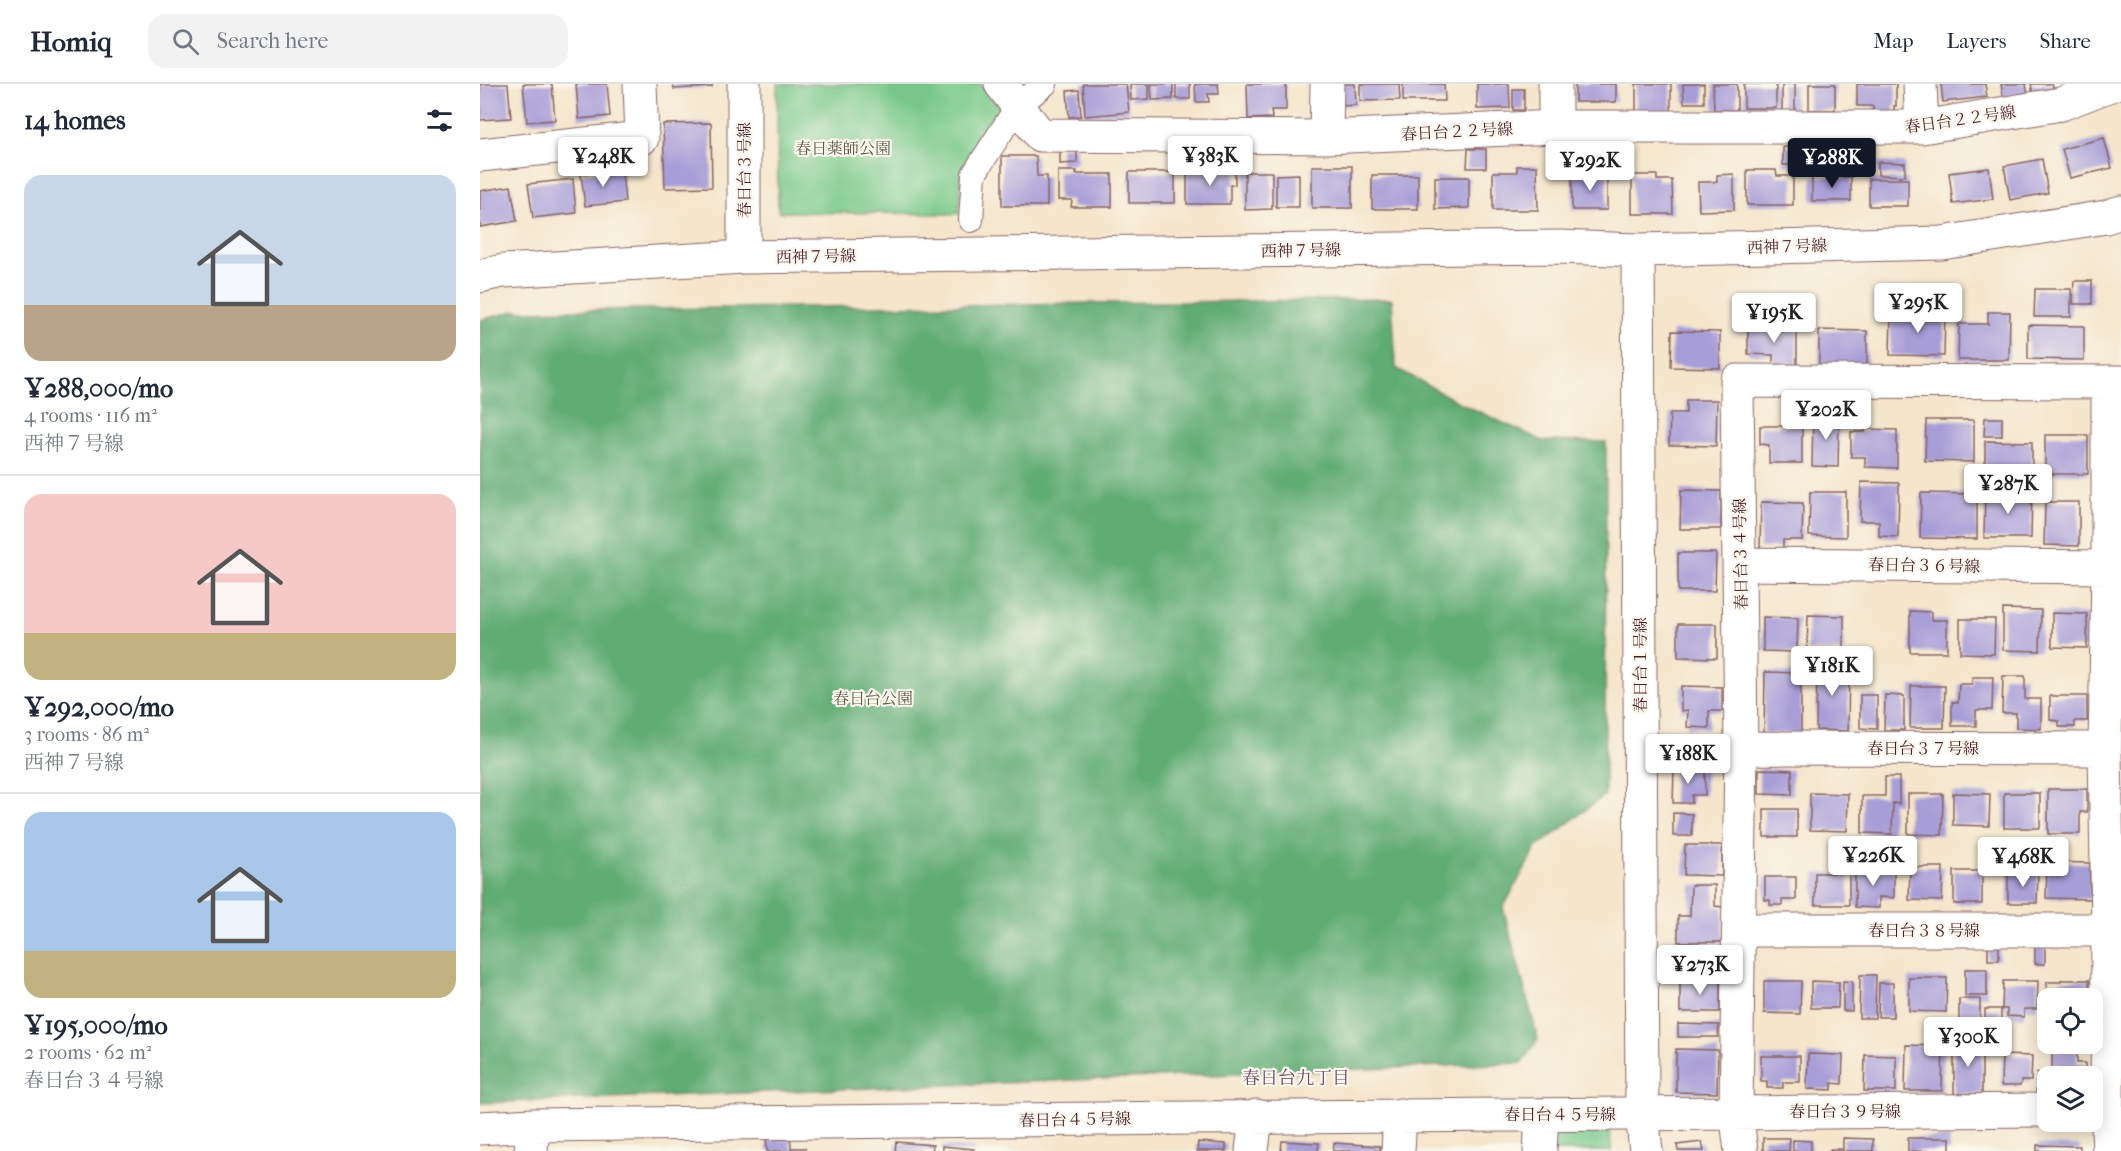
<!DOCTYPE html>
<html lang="en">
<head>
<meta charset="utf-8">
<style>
	:root { --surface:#fff; --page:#f2f2f3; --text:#1f2937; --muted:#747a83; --line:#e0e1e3; --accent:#111827 }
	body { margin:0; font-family:"IM FELL French Canon","Noto Serif JP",serif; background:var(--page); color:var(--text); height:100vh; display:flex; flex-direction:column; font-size:22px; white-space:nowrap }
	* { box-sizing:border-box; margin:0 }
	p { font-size:20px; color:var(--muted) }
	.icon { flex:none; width:33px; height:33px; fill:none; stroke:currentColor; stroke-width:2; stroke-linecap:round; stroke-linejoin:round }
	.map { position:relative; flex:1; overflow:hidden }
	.side { display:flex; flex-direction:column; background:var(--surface); width:480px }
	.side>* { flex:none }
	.controls { position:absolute; left:1557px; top:904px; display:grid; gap:12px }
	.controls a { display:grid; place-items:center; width:66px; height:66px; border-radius:12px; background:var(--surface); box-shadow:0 3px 15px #0003; font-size:30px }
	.price { position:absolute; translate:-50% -51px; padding:0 14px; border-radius:6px; background:#fff; color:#222; font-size:20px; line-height:39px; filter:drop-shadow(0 2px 3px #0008) }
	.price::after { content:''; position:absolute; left:50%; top:36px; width:18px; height:14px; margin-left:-9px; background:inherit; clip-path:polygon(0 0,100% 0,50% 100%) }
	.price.active { background:var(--accent); color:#fff }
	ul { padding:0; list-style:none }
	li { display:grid; align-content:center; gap:12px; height:318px; padding:0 24px }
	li+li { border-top:2px solid var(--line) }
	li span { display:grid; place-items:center; height:186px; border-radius:18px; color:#555 }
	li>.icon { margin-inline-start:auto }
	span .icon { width:108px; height:108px; fill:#fffc; stroke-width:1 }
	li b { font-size:26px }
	h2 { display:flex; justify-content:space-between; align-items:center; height:72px; padding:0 24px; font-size:26px }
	header { display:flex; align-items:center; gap:36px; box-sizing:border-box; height:84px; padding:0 30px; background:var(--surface); border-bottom:2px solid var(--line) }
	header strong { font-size:28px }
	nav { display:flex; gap:33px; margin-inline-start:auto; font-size:21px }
	.search { width:420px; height:54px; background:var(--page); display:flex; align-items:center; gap:15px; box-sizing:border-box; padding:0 21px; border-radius:18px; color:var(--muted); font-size:22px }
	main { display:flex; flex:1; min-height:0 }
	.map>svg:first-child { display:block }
</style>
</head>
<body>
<header>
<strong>Homiq</strong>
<div class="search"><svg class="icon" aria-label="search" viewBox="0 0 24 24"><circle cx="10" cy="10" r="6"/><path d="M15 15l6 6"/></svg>Search here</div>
<nav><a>Map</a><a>Layers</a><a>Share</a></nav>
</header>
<main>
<section class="side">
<h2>14 homes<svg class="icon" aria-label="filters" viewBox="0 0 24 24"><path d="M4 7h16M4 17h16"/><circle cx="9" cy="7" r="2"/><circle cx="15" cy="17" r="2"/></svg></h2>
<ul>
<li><span style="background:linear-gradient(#c9d6e8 70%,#b9a48a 0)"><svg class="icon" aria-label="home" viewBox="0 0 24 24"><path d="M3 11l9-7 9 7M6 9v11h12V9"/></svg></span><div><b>¥288,000/mo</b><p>4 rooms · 116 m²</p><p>西神７号線</p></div></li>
<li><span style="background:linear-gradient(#f6c9c9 75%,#c2b280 0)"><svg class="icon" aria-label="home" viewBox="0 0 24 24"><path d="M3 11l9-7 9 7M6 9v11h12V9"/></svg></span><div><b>¥292,000/mo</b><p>3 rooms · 86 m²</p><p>西神７号線</p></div></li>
<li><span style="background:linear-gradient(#a9c7e8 75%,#c2b280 0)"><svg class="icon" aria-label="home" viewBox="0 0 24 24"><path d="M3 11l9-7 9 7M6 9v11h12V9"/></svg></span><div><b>¥195,000/mo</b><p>2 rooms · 62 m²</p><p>春日台３４号線</p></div></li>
</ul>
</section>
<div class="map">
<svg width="1641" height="1067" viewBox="0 0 1641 1067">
	<rect width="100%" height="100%" fill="#fbf7ec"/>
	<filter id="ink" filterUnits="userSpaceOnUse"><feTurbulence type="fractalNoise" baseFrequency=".0167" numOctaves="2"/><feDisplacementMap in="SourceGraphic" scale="12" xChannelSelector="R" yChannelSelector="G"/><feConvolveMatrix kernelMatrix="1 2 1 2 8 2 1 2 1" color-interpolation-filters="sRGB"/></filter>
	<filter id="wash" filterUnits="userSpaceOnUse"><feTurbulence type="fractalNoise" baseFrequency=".008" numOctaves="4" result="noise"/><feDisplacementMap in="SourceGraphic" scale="24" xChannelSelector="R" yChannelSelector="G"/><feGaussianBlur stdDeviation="1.35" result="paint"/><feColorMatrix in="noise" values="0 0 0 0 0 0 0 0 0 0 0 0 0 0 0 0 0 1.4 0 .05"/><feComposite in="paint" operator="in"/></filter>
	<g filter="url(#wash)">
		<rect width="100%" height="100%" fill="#f4e5cb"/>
		<path fill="#76c788" stroke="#60735a" stroke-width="1.5" d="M297,0H501L522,26L482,82L479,130L298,128Z
			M1129,1046L1132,1067H1070L1071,1052Z"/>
		<path fill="#60ac74" stroke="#556650" stroke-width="1.5" d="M912,215L916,284L980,319L1063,357L1126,358L1125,711L1056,764L1023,824L1058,955L1042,979L0,1019V236L34,227Z"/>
		<g id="blocks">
			<path fill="#a79dd7" d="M0,0H28L31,34L0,36Z
				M43,0H72L75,36L47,38Z
				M96,0H127L130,32L99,35Z
				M193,0H232V3L194,5Z
				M603,0H646L649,28L605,32Z
				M650,0H669V15L651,16Z
				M671,0H693V15L672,16Z
				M696,0H710V15H696Z
				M715,0H738L739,10H728L729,18H716Z
				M767,0H806V26H791L792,34L768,35Z
				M852,0H875L876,21L861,22Z
				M880,0H919L920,16L880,17Z
				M923,0H964L965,17H923Z
				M997,0H1029L1030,24L997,25Z
				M1095,0H1136V18H1095Z
				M1156,0H1191V29H1156Z
				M1203,0H1224V19H1204Z
				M1233,0H1257V26H1234Z
				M1264,0H1296V24H1264Z
				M1302,0H1315V31H1302Z
				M1329,0H1355V26H1329Z
				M1377,0H1416V22H1414V33H1393V22H1377Z
				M1461,0H1505L1507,13L1463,18Z
				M1521,0H1546L1548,12L1524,16Z
				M1551,0H1572L1574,6L1553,10Z
				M1033,5H1044V26H1033Z
				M599,6L601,32L589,33L587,7Z
				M231,39L232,103L185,104L183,40Z
				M1624,54L1632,84L1590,94L1582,65Z
				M580,63H597V79L580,80Z
				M1303,63H1318L1319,81H1303Z
				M1324,63H1335V82H1323Z
				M988,65H1006V84H987Z
				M522,72H556L557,92H567V122H522Z
				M1562,75L1568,109L1530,116L1524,82Z
				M1398,78L1425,79V92L1398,91Z
				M832,82H872V124H832Z
				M1037,82H1057L1058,126H1013V88H1037Z
				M1509,84L1513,115L1473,120L1469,89Z
				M142,86L145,118L105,122L101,90Z
				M1267,86H1296L1297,92H1313V121H1267Z
				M578,87H597L596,90H632V123H591L592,116H578Z
				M755,87V101H750V120H707V88Z
				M649,88H695V119H649Z
				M765,88H792V125L765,126Z
				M819,90V123H796V91Z
				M1254,90V126L1219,127L1218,98H1237V91Z
				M892,91H938V125H892Z
				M1092,91H1127V126H1092Z
				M1152,91H1177V96H1192L1193,130H1152Z
				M955,93H989V124L955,125Z
				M1332,93H1371V117H1332Z
				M93,95L96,129L53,134L48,100Z
				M1389,95H1428V122H1389Z
				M31,102L37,137L0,143V107Z
				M1594,197H1612V220H1593Z
				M1555,205H1591V233H1554Z
				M1411,227L1465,228L1464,272L1410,271Z
				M1508,228H1530L1529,276H1478L1479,240H1508Z
				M1548,241L1604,242V276L1548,275Z
				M1268,243L1317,244V281H1293V271L1268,270Z
				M1339,246L1387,247V282L1339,281Z
				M1192,247L1240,248V284L1191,283Z
				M1206,316H1237L1236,362L1189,361L1190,329H1206Z
				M1333,332H1359L1358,383L1332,382Z
				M1505,334H1522V352H1504Z
				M1446,336H1494V378L1445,377Z
				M1280,342H1322V379H1289V361L1280,360Z
				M1385,345L1417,346V384L1385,383V373H1371V348H1385Z
				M1565,351H1608V390H1565Z
				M1505,357L1552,358V392H1505Z
				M1381,398L1419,399L1418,453L1399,452V437H1380Z
				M1201,406L1241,407V445H1200Z
				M1330,408H1366V453L1329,452Z
				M1505,408L1552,409L1551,454H1504Z
				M1441,409L1497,410V455L1440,454Z
				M1281,418L1323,419L1322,456H1303V464H1280Z
				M1565,418H1599V462L1564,461Z
				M1198,469H1236L1235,507H1198Z
				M1523,525L1561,526L1560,567L1523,566Z
				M1430,527L1451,528V536H1467V568H1430Z
				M1572,529L1607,530V564L1572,563Z
				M1328,531L1364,532V567L1327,566Z
				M1283,533L1318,534L1317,568L1283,567Z
				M1480,535H1515L1514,570L1480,569Z
				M1198,540H1237V574L1198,573Z
				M1337,579L1369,580L1368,647L1336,646Z
				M1285,588L1321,589V650L1284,649Z
				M1523,592H1545V615H1561V645L1536,644V629H1522Z
				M1492,593H1513L1512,626H1496V642H1472V618L1478,619L1479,600H1492Z
				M1201,602L1242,603V627H1229V644L1207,643L1208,626L1201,627Z
				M1431,602H1465L1464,644H1430Z
				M1380,611H1397V645L1380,644Z
				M1405,611L1424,612V646H1404Z
				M1570,612H1607V637H1595V643H1579V637L1570,636Z
				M1194,685L1225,686V711H1212V719H1193Z
				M1279,685L1312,686V711L1279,710Z
				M1405,693H1419V720L1413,719L1412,750L1382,749V712H1405Z
				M1568,705H1607V728H1600V750H1568Z
				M1330,709L1368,710L1367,747L1330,746Z
				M1473,709L1510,710L1509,742L1473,741Z
				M1524,709H1560V744H1524Z
				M1428,710H1463L1462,751L1428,750Z
				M1284,725H1317V753H1284Z
				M1193,729L1212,730V752H1193Z
				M1205,761H1242V792L1204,791Z
				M1567,778L1610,779V815L1566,814Z
				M1430,783H1463L1462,817L1429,816Z
				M1375,786L1414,787V814L1399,813V824L1375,823Z
				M1474,787H1502V820H1474Z
				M1335,789H1369V821H1335Z
				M1528,789L1558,790L1557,819H1528Z
				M1285,793H1316V816H1302V821H1290V816H1285Z
				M1211,801H1235V822L1243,823V858H1198V832H1210Z
				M1555,857H1565V880H1555Z
				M1508,861H1519V876H1508Z
				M1485,885H1507V912H1485Z
				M1380,891H1396L1395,934H1379Z
				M1429,894H1467L1466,928L1429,927Z
				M1200,895H1240V928H1200Z
				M1581,896H1609V915H1567V898H1581Z
				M1284,897H1321L1320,930L1284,929Z
				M1331,897L1359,898L1358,924H1331Z
				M1363,897L1372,898V927H1363Z
				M1523,897H1558L1557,925H1544V933L1527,932V925H1522Z
				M1399,899H1413V933H1398Z
				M1479,915H1500V938H1479Z
				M1505,925H1521V939H1505Z
				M1198,940L1239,941L1238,953H1198Z
				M1474,957H1502V1010H1474Z
				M1426,961L1463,962L1462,1007H1425Z
				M1196,965L1238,966L1237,1009L1196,1008Z
				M1572,965L1597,966V979H1605V993H1572Z
				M1328,970L1363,971L1362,1000L1352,999V1006L1327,1005Z
				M1385,971L1416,972V1007H1384Z
				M1522,971L1552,972L1551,997H1541L1540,1002H1521Z
				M1281,972H1320V998H1303V1004H1287V997H1281Z
				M1557,989H1566V1013H1556Z
				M286,1048H310L311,1064H325V1067H287Z
				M1283,1054H1310L1309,1067H1283Z
				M1363,1054L1393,1055V1067H1350V1065H1363Z
				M1428,1054H1470V1067H1428Z
				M1313,1056L1331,1057V1067H1313Z
				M802,1057L839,1059L838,1067H801Z
				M416,1058L453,1061L452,1067H415Z
				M718,1058L746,1060V1067H717Z
				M1222,1058L1224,1067H1198L1197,1061Z
				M854,1059L900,1062V1067H853Z
				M1557,1061L1600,1062V1067H1557Z
				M462,1062L494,1065V1067H462Z"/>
		</g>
	</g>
	<g filter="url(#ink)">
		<use href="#blocks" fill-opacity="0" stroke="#866463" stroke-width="1.5"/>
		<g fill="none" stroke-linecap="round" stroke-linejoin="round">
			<defs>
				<path id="pedestrian" d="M550,12L565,0
					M491,136L494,90L530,34"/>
				<path id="minor" d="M521,0L560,51L846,53L1075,43H1442L1581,20L1633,0
					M1440,0L1442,43
					M1075,43V0
					M846,53L847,0
					M0,71L162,54L160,0
					M1260,480L1628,483
					M1261,664L1625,665
					M1260,846H1628
					M1612,1026H1627L1628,846L1625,665L1628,483V298
					M1627,1026L1629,1067
					M0,1044L53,1041
					M51,1067L53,1041C558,1037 1063,1028 1568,1026
					M772,1067L776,1032
					M918,1067L920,1031
					M1060,1067L1062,1031
					M1261,1067L1256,1027L1261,664L1257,297L1641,298"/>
				<path id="tertiary" d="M1158,166L1162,1030L1166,1067
					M264,173V0
					M0,192L23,187L264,173L1080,163L1158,166L1462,159L1626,133L1641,128"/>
			</defs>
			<use href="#pedestrian" stroke="#866463" stroke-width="26"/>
			<use href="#minor" stroke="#866463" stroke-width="35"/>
			<use href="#tertiary" stroke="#866463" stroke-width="35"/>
			<use href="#pedestrian" stroke="#fff" stroke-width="24"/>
			<use href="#minor" stroke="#fff" stroke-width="33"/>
			<use href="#tertiary" stroke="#fff" stroke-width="33"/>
		</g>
	</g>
	<g text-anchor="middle" stroke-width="4.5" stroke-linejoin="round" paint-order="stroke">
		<g font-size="16" fill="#4a1f2b" stroke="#fbf7ec">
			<text transform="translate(1480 35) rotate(-8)" y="6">春日台２２号線</text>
			<text transform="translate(977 47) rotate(-3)" y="6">春日台２２号線</text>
			<text transform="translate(264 86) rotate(-90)" y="6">春日台３号線</text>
			<text transform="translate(1307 162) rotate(-2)" y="6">西神７号線</text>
			<text transform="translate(821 166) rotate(-1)" y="6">西神７号線</text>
			<text transform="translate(336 172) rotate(-1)" y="6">西神７号線</text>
			<text transform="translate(1260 470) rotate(-91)" y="6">春日台３４号線</text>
			<text transform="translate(1444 481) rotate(1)" y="6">春日台３６号線</text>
			<text transform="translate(1160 581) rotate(-90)" y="6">春日台１号線</text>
			<text x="1443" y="670">春日台３７号線</text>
			<text x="1444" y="852">春日台３８号線</text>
			<text x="1365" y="1033">春日台３９号線</text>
			<text x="1080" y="1036">春日台４５号線</text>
			<text transform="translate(595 1035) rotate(-1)" y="6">春日台４５号線</text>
		</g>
		<g font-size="16" fill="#595a4c" stroke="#fbf7ec">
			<text x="363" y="70">春日薬師公園</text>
			<text x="393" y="620">春日台公園</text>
		</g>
		<g font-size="18" fill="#6b4b67" stroke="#fbf7ec">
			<text x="816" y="1000">春日台九丁目</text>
		</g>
	</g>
</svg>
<div class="controls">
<a><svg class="icon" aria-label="locate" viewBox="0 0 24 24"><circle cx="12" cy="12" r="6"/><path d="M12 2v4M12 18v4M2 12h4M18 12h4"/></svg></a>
<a><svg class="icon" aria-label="layers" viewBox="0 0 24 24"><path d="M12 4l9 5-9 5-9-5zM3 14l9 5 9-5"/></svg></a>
</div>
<b class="price" style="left:730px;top:103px">¥383K</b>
<b class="price" style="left:123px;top:104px">¥248K</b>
<b class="price active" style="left:1352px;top:105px">¥288K</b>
<b class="price" style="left:1110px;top:108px">¥292K</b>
<b class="price" style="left:1438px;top:250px">¥295K</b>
<b class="price" style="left:1294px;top:260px">¥195K</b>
<b class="price" style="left:1346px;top:357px">¥202K</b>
<b class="price" style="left:1528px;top:431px">¥287K</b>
<b class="price" style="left:1352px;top:613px">¥181K</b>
<b class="price" style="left:1208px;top:701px">¥188K</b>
<b class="price" style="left:1393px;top:803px">¥226K</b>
<b class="price" style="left:1543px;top:804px">¥468K</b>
<b class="price" style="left:1220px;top:912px">¥273K</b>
<b class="price" style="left:1488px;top:984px">¥300K</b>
</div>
</main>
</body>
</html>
